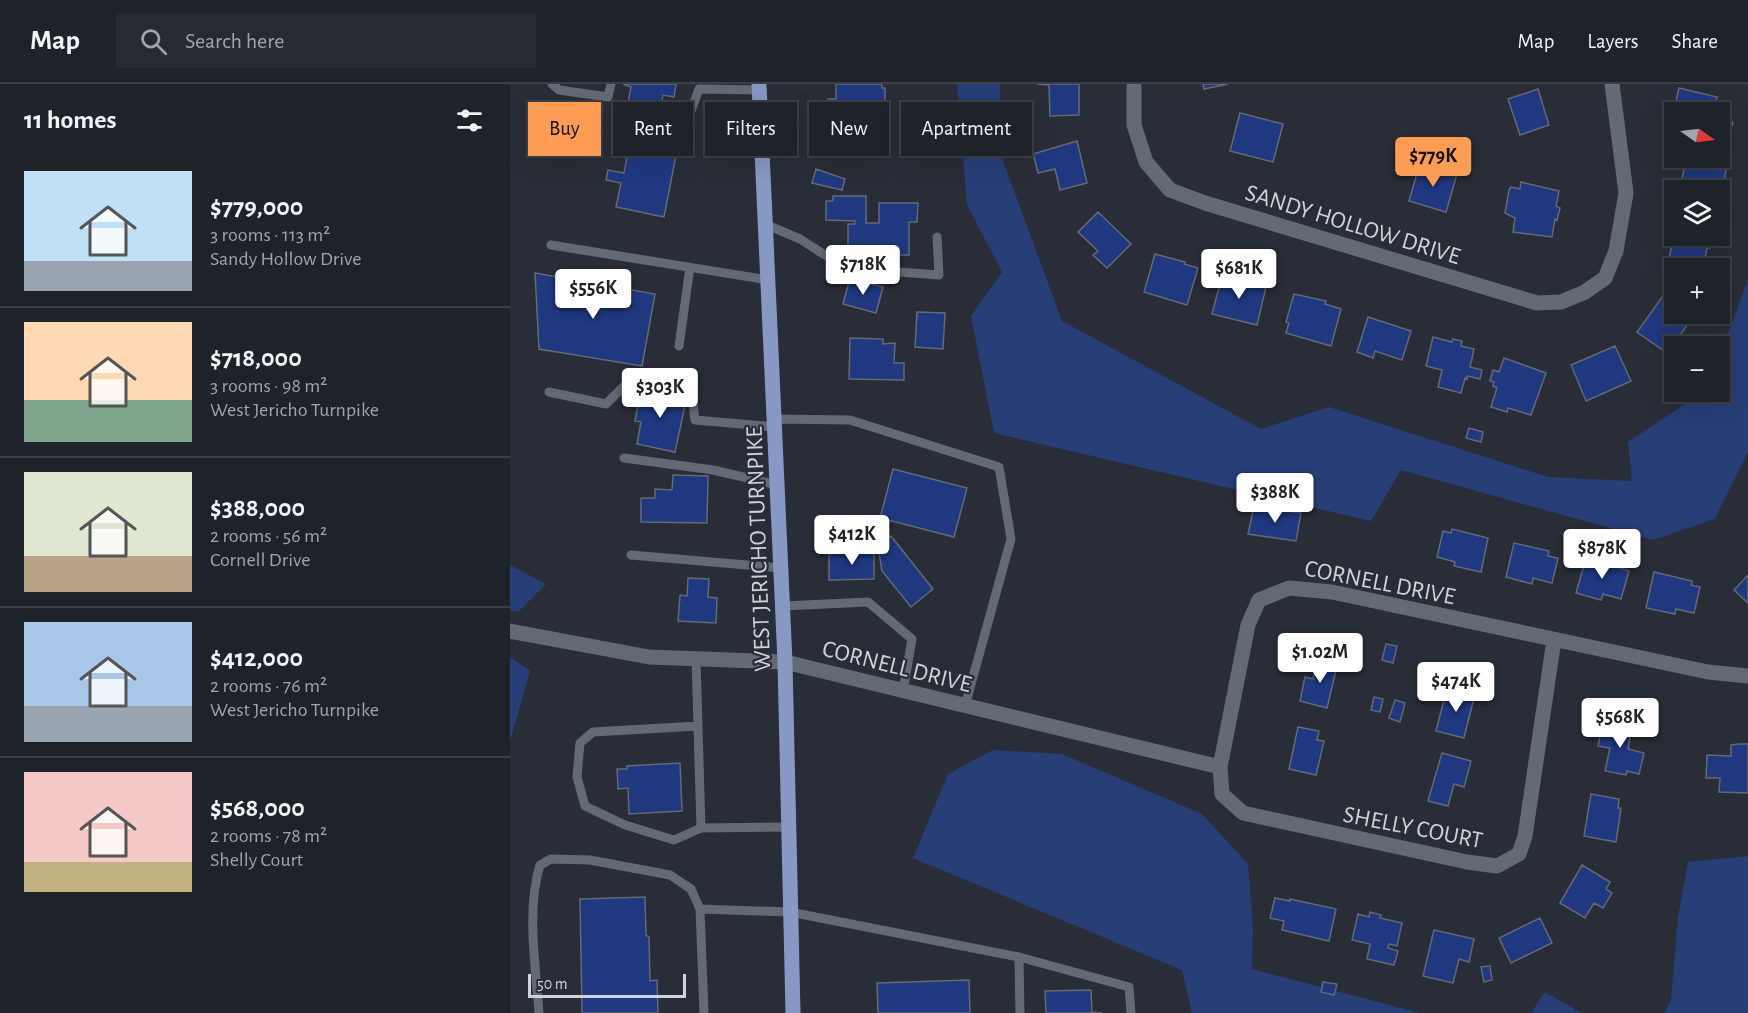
<!DOCTYPE html>
<html lang="en">
<head>
<meta charset="utf-8">
<style>
	:root { --surface:#1e2229; --page:#262a31; --text:#f1f3f6; --muted:#a1a4a8; --line:#3c3f46; --accent:#fd9d54 }
	body { margin:0; font-family:"Alegreya Sans",sans-serif; background:var(--page); color:var(--text); height:100vh; display:flex; flex-direction:column; font-size:22px; white-space:nowrap }
	* { box-sizing:border-box; margin:0 }
	p { font-size:20px; color:var(--muted) }
	.icon { flex:none; width:33px; height:33px; fill:none; stroke:currentColor; stroke-width:2; stroke-linecap:round; stroke-linejoin:round }
	.map { position:relative; flex:1; overflow:hidden }
	.details { display:flex; flex-direction:column; background:var(--surface); width:510px }
	.details>* { flex:none }
	.banner { position:absolute; left:18px; top:18px; width:570px; height:54px; display:flex; gap:12px }
	.needle { width:39px; rotate:104deg }
	.fabs { position:absolute; left:1154px; top:18px; display:grid; gap:12px }
	.fabs a { display:grid; place-items:center; width:66px; height:66px; border-radius:0px; background:var(--surface); box-shadow:0 6px 24px #0002,0 0 0 2px var(--line); font-size:30px }
	.scale { position:absolute; left:18px; bottom:15px; width:158px; box-sizing:border-box; padding-left:6px; border:3px solid #d0d3db; border-top:0; font-size:16px; line-height:21px; white-space:nowrap; color:#d0d3db; -webkit-text-stroke:4px #282d37; paint-order:stroke }
	.price { position:absolute; translate:-50% -51px; padding:0 14px; border-radius:6px; background:#fff; color:#222; font-size:20px; line-height:39px; filter:drop-shadow(0 2px 3px #0008) }
	.price::after { content:''; position:absolute; left:50%; top:36px; width:18px; height:14px; margin-left:-9px; background:inherit; clip-path:polygon(0 0,100% 0,50% 100%) }
	.price.selected { background:var(--accent); color:#111 }
	ul { padding:0; list-style:none }
	li { display:flex; align-items:center; gap:18px; height:150px; padding:0 24px }
	li+li { border-top:2px solid var(--line) }
	li span { display:grid; place-items:center; flex:none; width:168px; height:120px; border-radius:0px; color:#555 }
	li>.icon { margin-inline-start:auto }
	span .icon { width:72px; height:72px; fill:#fffc; stroke-width:1 }
	li b { font-size:26px }
	h2 { display:flex; justify-content:space-between; align-items:center; height:72px; padding:0 24px; font-size:26px }
	.tag { padding:0 21px; border-radius:0px; background:var(--surface); box-shadow:0 6px 24px #0002,0 0 0 2px var(--line); font-size:21px; line-height:54px }
	.tag.selected { background:var(--accent); color:#111 }
	header { display:flex; align-items:center; gap:36px; box-sizing:border-box; height:84px; padding:0 30px; background:var(--surface); border-bottom:2px solid var(--line) }
	header strong { font-size:28px }
	nav { display:flex; gap:33px; margin-inline-start:auto; font-size:21px }
	.search { width:420px; height:54px; background:var(--page); display:flex; align-items:center; gap:15px; box-sizing:border-box; padding:0 21px; border-radius:0px; color:var(--muted); font-size:22px }
	main { display:flex; flex:1; min-height:0 }
	.map>svg:first-child { display:block }
</style>
</head>
<body>
<header>
<strong>Map</strong>
<div class="search"><svg class="icon" aria-label="search" viewBox="0 0 24 24"><circle cx="10" cy="10" r="6"/><path d="M15 15l6 6"/></svg>Search here</div>
<nav><a>Map</a><a>Layers</a><a>Share</a></nav>
</header>
<main>
<section class="details">
<h2>11 homes<svg class="icon" aria-label="filters" viewBox="0 0 24 24"><path d="M4 7h16M4 17h16"/><circle cx="9" cy="7" r="2"/><circle cx="15" cy="17" r="2"/></svg></h2>
<ul>
<li><span style="background:linear-gradient(#bfe0f5 75%,#9aa5b1 0)"><svg class="icon" aria-label="home" viewBox="0 0 24 24"><path d="M3 11l9-7 9 7M6 9v11h12V9"/></svg></span><div><b>$779,000</b><p>3 rooms · 113 m²</p><p>Sandy Hollow Drive</p></div></li>
<li><span style="background:linear-gradient(#ffd9b3 65%,#7fa58c 0)"><svg class="icon" aria-label="home" viewBox="0 0 24 24"><path d="M3 11l9-7 9 7M6 9v11h12V9"/></svg></span><div><b>$718,000</b><p>3 rooms · 98 m²</p><p>West Jericho Turnpike</p></div></li>
<li><span style="background:linear-gradient(#dfe7d0 70%,#b9a48a 0)"><svg class="icon" aria-label="home" viewBox="0 0 24 24"><path d="M3 11l9-7 9 7M6 9v11h12V9"/></svg></span><div><b>$388,000</b><p>2 rooms · 56 m²</p><p>Cornell Drive</p></div></li>
<li><span style="background:linear-gradient(#a9c7e8 70%,#9aa5b1 0)"><svg class="icon" aria-label="home" viewBox="0 0 24 24"><path d="M3 11l9-7 9 7M6 9v11h12V9"/></svg></span><div><b>$412,000</b><p>2 rooms · 76 m²</p><p>West Jericho Turnpike</p></div></li>
<li><span style="background:linear-gradient(#f6c9c9 75%,#c2b280 0)"><svg class="icon" aria-label="home" viewBox="0 0 24 24"><path d="M3 11l9-7 9 7M6 9v11h12V9"/></svg></span><div><b>$568,000</b><p>2 rooms · 78 m²</p><p>Shelly Court</p></div></li>
</ul>
</section>
<div class="map">
<svg width="1238" height="929" viewBox="0 0 1238 929">
	<rect width="100%" height="100%" fill="#282d37"/>
	<path fill="#283e77" d="M447,0H490L493,77L552,237L751,345L819,323L1038,393L1122,397L1118,358L1193,308H1209V275L1238,195V368L1205,435L1143,456L891,386L861,437L484,349L461,232L492,188L457,121Z
		M0,481L36,500L8,528L0,526Z
		M0,573L20,587L0,657Z
		M483,666L552,670L692,730L738,780L743,844L742,885L910,929H682L672,886L403,774L438,690Z
		M1238,772V929H1154L1161,917L1168,833L1178,778Z
		M1035,908L1072,929H1021Z"/>
	<path fill="#1f387f" stroke="#646976" stroke-width="1.5" d="M113,0H166L164,13L153,11L150,27L143,26L139,47L114,42L121,3Z
		M326,0H372V4H375V32H362V36L326,35V26H318V15H326Z
		M527,0H569V31L540,32L539,1Z
		M693,0H718L694,5Z
		M1169,4L1207,13L1204,26L1212,28L1211,32L1219,34L1223,39L1221,44L1216,46L1209,44V28H1164V47L1159,46Z
		M1028,5L1039,41L1010,51L998,15Z
		M730,29L773,40L763,78L720,67Z
		M120,57L167,66L154,133L106,123L111,99L96,96L98,86L114,89Z
		M567,57L577,99L550,106L545,85L528,89L523,70Z
		M1176,74L1217,81L1214,98L1202,96L1200,106H1170Z
		M910,79L947,90L936,128L899,117Z
		M306,85L335,95L332,106L302,99Z
		M1011,98L1049,107L1046,122L1050,124L1047,136L1045,135L1042,153L1003,148L1005,134L995,129L999,106L1001,103L1010,105Z
		M323,112H356V139H369V119H408L407,138H399V171H370V176L338,175V140H345V137L316,136V117H323Z
		M588,128L621,160L597,184L583,171L588,167L568,148Z
		M1164,146V152H1206L1205,157H1202L1200,164H1197L1193,184H1175L1158,182Z
		M645,170L675,178L674,180L688,184L677,221L634,208Z
		M25,189L145,210L132,282L29,265Z
		M712,192L743,198L742,200L756,203L747,241L702,230Z
		M340,194L373,203L366,229L333,220Z
		M1155,209L1164,215V230H1177L1172,236L1178,240L1157,269L1127,248Z
		M784,210L816,217L815,220L831,225L821,262L776,249L779,239L776,238Z
		M407,228L435,229L433,265L405,263Z
		M858,233L901,247L892,276L865,267L863,274L847,268Z
		M923,253L942,258L943,255L952,257L951,262L964,265L960,283L972,286L970,295L957,292V295L955,294L951,309L928,303L932,286L916,282Z
		M340,254L373,255V260L385,259L384,279H394V296L339,295Z
		M1105,262L1121,297L1076,317L1061,281Z
		M994,274L1036,289L1021,331L998,324L997,328L981,323L987,304L983,302L984,298L980,297L983,286L989,288Z
		M139,304L177,312L165,368L127,360L131,338L125,337L130,311L137,313Z
		M959,344L973,348L971,358L956,354Z
		M383,385L457,404L444,453L370,434Z
		M163,391L198,392L197,439L131,438V414H145V405L162,406Z
		M744,422L791,429L786,457L738,450Z
		M942,445L978,454L971,488L944,482L945,478L927,473L933,447L941,449Z
		M381,452L423,505L401,523L372,487L368,462Z
		M1004,459L1039,467L1038,472L1048,474L1042,499L1023,494L1022,500L996,493Z
		M364,467V495L319,496V468Z
		M1080,474L1119,487L1111,515L1093,510L1091,516L1066,509L1075,478L1079,479Z
		M1144,488L1182,497L1181,501L1190,503L1184,529L1166,525L1165,530L1136,524Z
		M1238,491V519L1224,506Z
		M178,494L199,495L198,513L207,514L206,539L168,537L170,511L177,512Z
		M876,560L887,562L883,579L872,576Z
		M808,573L828,578L817,624L790,617L795,593L803,595Z
		M942,604L965,610L954,654L926,647L935,612L939,613Z
		M864,613L873,615L870,628L861,626Z
		M885,616L895,619L890,638L879,634Z
		M1093,637L1122,643L1118,665L1134,669L1129,690L1117,687L1116,691L1095,687L1100,664L1088,662Z
		M788,643L809,647L807,656L814,657L806,691L779,685Z
		M1229,660H1238V709L1209,708L1210,694H1196L1197,671L1221,672V661Z
		M932,669L961,677L954,703L944,700L938,722L918,717Z
		M170,679L172,727L119,730L118,704L108,705L107,685H117V682Z
		M1081,710L1109,715L1108,724H1111L1106,758L1074,752Z
		M1072,781L1100,798L1096,805L1102,809L1093,824L1084,819L1075,834L1050,819Z
		M135,813L136,851L139,853L140,897L147,896L148,929H72L70,815Z
		M765,814L780,817V815L826,825L819,857L772,846L774,837L760,834Z
		M860,828L871,831L870,834L892,839L887,862L879,860L878,864L888,867L884,881L857,875L860,860L842,856L848,830L859,833Z
		M1030,834L1042,859L1001,879L989,854Z
		M924,846L964,855L959,878L949,875L943,899L913,892Z
		M980,882L982,896L974,898L971,883Z
		M459,896L460,929H368L367,899Z
		M813,898L827,900L824,911L811,908Z
		M581,906L582,928L592,929H536L535,907Z"/>
	<g fill="none" stroke-linecap="round" stroke-linejoin="round">
		<path stroke="#646976" stroke-width="9" d="M42,0L49,6L98,13L101,0
			M174,46L189,5L250,6
			M257,141L290,155L335,184L429,191L427,153
			M41,161L259,196
			M169,262L180,183
			M39,308L96,320L121,295L181,304L185,336L265,343
			M265,335L340,336L489,383L501,455L455,622
			M114,374L203,386L268,401
			M121,471L271,484
			M273,522L358,518L402,555L393,607
			M186,575L191,744L164,756L115,741L75,722L67,693L70,659L83,648L188,642
			M191,744L278,743
			M190,825L280,828L509,873L619,903L621,929
			M509,873L510,929
			M29,929C26,883 16,826 30,781L41,775L80,776L160,791L181,805L190,825L194,929"/>
		<path stroke="#646976" stroke-width="15" d="M624,0V41L636,78L660,106L695,119L1027,219L1051,218L1075,208L1095,194L1106,167L1116,109L1102,0
			M0,547L139,573L275,578L710,683
			M1044,556L1015,752L1009,770L987,782L957,778L733,729L712,710L710,683L738,541L749,516L779,504L822,508L1198,588L1238,592"/>
		<path stroke="#8698c3" stroke-width="15" d="M249,0L275,578L283,929"/>
	</g>
	<g text-anchor="middle" stroke-width="4.5" stroke-linejoin="round" paint-order="stroke">
		<g font-size="24" fill="#d0d3db" stroke="#282d37">
			<text transform="translate(843 140) rotate(17)" y="8">SANDY HOLLOW DRIVE</text>
			<text transform="translate(248 465) rotate(-92)" y="8">WEST JERICHO TURNPIKE</text>
			<text transform="translate(870 498) rotate(11)" y="8">CORNELL DRIVE</text>
			<text transform="translate(387 582) rotate(14)" y="8">CORNELL DRIVE</text>
			<text transform="translate(903 743) rotate(11)" y="8">SHELLY COURT</text>
		</g>
	</g>
</svg>
<div class="fabs">
<a><svg class="needle" viewBox="-14 -14 28 28"><path d="M0-13l5 13h-10z" fill="#e53935"/><path d="M0 13l5-13h-10z" fill="#a1a4a8"/></svg></a>
<a><svg class="icon" aria-label="layers" viewBox="0 0 24 24"><path d="M12 4l9 5-9 5-9-5zM3 14l9 5 9-5"/></svg></a>
<a>+</a>
<a>−</a>
</div>
<div class="scale">50 m</div>
<b class="price selected" style="left:923px;top:104px">$779K</b>
<b class="price" style="left:353px;top:212px">$718K</b>
<b class="price" style="left:729px;top:216px">$681K</b>
<b class="price" style="left:83px;top:236px">$556K</b>
<b class="price" style="left:150px;top:335px">$303K</b>
<b class="price" style="left:765px;top:440px">$388K</b>
<b class="price" style="left:342px;top:482px">$412K</b>
<b class="price" style="left:1092px;top:496px">$878K</b>
<b class="price" style="left:810px;top:600px">$1.02M</b>
<b class="price" style="left:946px;top:629px">$474K</b>
<b class="price" style="left:1110px;top:665px">$568K</b>
<div class="banner">
<a class="tag selected">Buy</a>
<a class="tag">Rent</a>
<a class="tag">Filters</a>
<a class="tag">New</a>
<a class="tag">Apartment</a>
</div>
</div>
</main>
</body>
</html>
